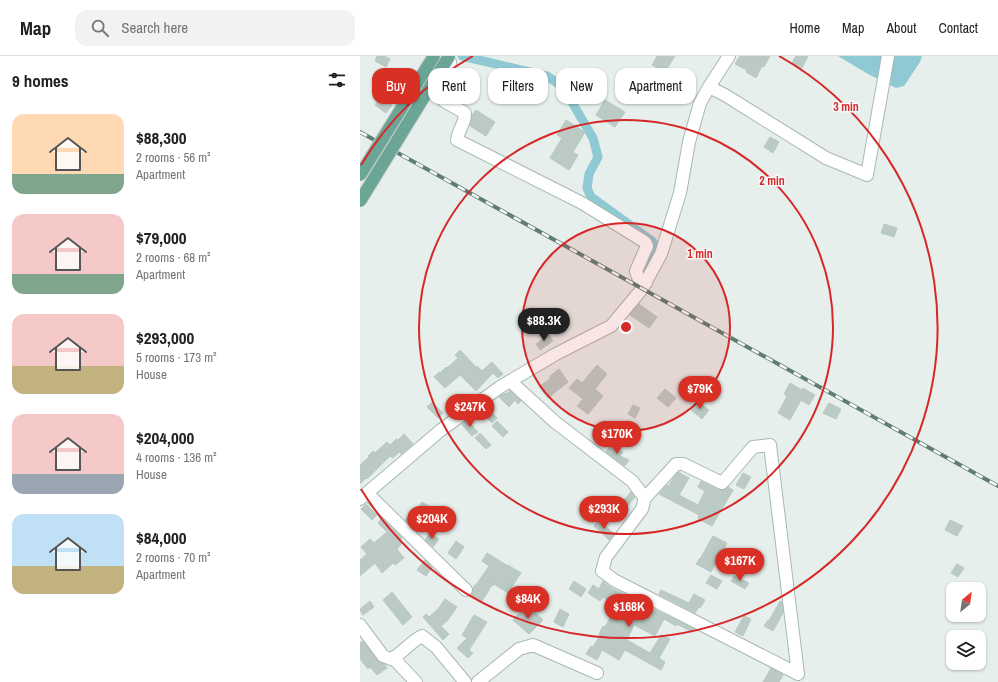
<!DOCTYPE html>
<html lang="en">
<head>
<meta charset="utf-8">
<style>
	:root { --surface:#fff; --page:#f2f2f2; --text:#202124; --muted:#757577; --line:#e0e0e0; --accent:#d93025 }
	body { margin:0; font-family:"Archivo Narrow",sans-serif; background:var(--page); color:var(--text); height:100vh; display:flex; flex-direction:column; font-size:15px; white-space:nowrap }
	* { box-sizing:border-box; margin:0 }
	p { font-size:13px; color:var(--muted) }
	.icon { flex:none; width:22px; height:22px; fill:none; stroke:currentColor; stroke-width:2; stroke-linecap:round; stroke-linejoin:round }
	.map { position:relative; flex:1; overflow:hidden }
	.drawer { display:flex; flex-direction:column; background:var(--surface); width:360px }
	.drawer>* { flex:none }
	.top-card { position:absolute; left:12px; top:12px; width:380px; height:36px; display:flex; gap:8px }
	.needle { width:26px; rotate:29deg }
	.fabs { position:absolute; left:586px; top:526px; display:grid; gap:8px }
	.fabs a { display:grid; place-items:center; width:40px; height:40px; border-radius:8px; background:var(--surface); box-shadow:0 1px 3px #0004; font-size:20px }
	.price { position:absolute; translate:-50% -34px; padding:0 9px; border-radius:14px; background:var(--accent); color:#fff; font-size:13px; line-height:26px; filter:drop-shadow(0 1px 2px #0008) }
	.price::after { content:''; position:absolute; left:50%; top:24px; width:12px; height:9px; margin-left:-6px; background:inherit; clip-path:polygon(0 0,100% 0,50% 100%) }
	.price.on { background:#222; color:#fff }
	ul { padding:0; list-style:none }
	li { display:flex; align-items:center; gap:12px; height:100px; padding:0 12px }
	li span { display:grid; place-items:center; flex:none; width:112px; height:80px; border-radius:12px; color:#555 }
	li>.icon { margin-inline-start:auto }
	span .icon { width:48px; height:48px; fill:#fffc; stroke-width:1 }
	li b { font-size:17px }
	h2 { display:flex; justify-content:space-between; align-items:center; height:48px; padding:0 12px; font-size:17px }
	.pill { padding:0 14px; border-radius:12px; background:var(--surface); box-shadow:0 1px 3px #0004; font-size:14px; line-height:36px }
	.pill.on { background:var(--accent); color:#fff }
	header { display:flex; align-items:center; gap:24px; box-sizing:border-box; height:56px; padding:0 20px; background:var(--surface); border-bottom:1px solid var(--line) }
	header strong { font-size:19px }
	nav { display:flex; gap:22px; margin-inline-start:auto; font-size:14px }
	.search { width:280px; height:36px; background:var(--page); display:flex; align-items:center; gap:10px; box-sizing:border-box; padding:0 14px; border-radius:12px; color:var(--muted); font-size:15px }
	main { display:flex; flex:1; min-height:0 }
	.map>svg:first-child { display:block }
</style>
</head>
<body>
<header>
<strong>Map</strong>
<div class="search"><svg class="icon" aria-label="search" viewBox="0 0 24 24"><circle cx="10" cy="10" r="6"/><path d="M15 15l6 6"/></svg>Search here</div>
<nav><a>Home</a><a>Map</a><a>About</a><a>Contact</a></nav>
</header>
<main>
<section class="drawer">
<h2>9 homes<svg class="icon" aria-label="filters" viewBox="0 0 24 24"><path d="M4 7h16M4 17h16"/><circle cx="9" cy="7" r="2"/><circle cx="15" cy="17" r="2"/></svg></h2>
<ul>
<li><span style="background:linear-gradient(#ffd9b3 75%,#7fa58c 0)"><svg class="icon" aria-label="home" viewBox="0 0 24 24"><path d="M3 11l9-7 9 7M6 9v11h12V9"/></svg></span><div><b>$88,300</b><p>2 rooms · 56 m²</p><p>Apartment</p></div></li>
<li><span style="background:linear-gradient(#f6c9c9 75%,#7fa58c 0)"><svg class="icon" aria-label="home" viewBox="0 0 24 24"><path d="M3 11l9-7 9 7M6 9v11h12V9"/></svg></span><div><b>$79,000</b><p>2 rooms · 68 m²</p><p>Apartment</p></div></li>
<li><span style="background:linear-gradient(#f6c9c9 65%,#c2b280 0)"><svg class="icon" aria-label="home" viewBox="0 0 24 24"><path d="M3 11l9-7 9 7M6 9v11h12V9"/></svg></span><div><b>$293,000</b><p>5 rooms · 173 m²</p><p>House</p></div></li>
<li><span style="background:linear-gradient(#f6c9c9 75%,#9aa5b1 0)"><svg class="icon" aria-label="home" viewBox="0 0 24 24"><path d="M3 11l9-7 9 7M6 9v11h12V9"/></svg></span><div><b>$204,000</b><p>4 rooms · 136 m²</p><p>House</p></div></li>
<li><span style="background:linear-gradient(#bfe0f5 65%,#c2b280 0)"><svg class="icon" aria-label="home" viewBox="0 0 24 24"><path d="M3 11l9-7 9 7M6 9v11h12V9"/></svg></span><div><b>$84,000</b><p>2 rooms · 70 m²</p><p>Apartment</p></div></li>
</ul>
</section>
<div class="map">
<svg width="638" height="626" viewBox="0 0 638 626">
	<rect width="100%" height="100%" fill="#e6efeb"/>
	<path fill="#8ec9d4" d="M478,0H562L560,6L544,30L536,32L508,18Z"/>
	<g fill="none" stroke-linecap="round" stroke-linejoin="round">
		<path stroke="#8ec9d4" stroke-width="9" d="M102,0L187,20L203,31L233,82L238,101L229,118L227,132L231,141L292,185L295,189L284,217"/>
	</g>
	<path fill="#bbcac4" stroke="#b8c9c2" d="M17,0H24L30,3L26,11L15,5Z
		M297,0H315L305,16L292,9Z
		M380,0H410L404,11L402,10L396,22L386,16L387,14L375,8Z
		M436,0H448L442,12L432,7Z
		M21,41L32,49L26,57L15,49Z
		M245,44L265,56L255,71L236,59Z
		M116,54L135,66L126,80L110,70L112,59Z
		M206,64L225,76L213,96L218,99L209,114L190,102L202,82L197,79Z
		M410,81L419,86L413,97L404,91Z
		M524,168L537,172L534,181L521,177Z
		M279,248L297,261L289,272L270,259Z
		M189,279L193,285L180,294L176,288Z
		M100,294L116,311L117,310L122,315L132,306L143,318L138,322L133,317L116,335L100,319L85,332L74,321L79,316L80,317L86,311L87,312L98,302L95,299Z
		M237,309L247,318L235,333L243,340L228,358L217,350L223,343L209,332L217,323L222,327Z
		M199,313L208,326L188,342L179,331L191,322L190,320Z
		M430,327L442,334L443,332L455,339L449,349L441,344L430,364L418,357L427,340L424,338Z
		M305,333L316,342L308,351L297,342Z
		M150,335L161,345L158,348L155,344L149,351L139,341L145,337L146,338Z
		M72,346L83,357L78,362L67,351Z
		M338,346L349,354L342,363L331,354Z
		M469,347L481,353L476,363L463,357Z
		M273,349L280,352L275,362L268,358Z
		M126,350L137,362L132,367L121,355Z
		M107,364L118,376L112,380L102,369Z
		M137,365L148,376L143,381L132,370Z
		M250,365L256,371L249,379L243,373Z
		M120,377L131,389L126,393L115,382Z
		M44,378L53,388L41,398L39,396L33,402L30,400L7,423L6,422L0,428V409L9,401L8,400L13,395L15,397L27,386L30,389L36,383L38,384Z
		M251,389L263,396L260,400L269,404L265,410L246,396Z
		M318,416L329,422L319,439L338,449L345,435L338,431L341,425L359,434H364L368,431L373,434L352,470L338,463L339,459L299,438L307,429L308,430Z
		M383,417L391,421L384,433L376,429Z
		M271,436L275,441L265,453L260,449Z
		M62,446L75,454L56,474L45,464L52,457L53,459Z
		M6,448L17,459L12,464L1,453Z
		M22,462L42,482L39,485L42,487L37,493L44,502L35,509L33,507L22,517L15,507L0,520V504L7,498L1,491L10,483L14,487L27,476L18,467Z
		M239,464L254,478L249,484L234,470Z
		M590,464L603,470L597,480L585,474Z
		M70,477L79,483L73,491L65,484Z
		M353,480L367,487L360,500H361L358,506L357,505L351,516L336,508L339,503H340Z
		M96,485L104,491L96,503L88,497Z
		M127,497L148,510V509L161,517L148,537L134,528L133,530L132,529L122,545L112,539L113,535V532L115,529H116L129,510L122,505Z
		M65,504L72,511L66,520L57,514Z
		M597,508L604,512L598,521L591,517Z
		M351,519L362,525L357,533L346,527Z
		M374,520L389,527L385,533L371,525Z
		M214,525L226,533L221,541L209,533Z
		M243,525L250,531L291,553V552L334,573L332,576L317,568L316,570L304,563L295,580L274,569L267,584L290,597L301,579L310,583L299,602L305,606L301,614L265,594L259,604L242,594L237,604L226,598L231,590L233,591L240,579L239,578L243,570L245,571L256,551L253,549L254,547L243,541L240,545L228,537L233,529L239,533Z
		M301,534L329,547L334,538L345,544L340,552L339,551L335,557L299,538Z
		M32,536L52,561L43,569L23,544Z
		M85,543L97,551L88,564L81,570L89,578L83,584L63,561L66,558L69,561L78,553Z
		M10,545L14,551L3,559L0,554V553Z
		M420,545L422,546L423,557L413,575L404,570L408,564L409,565Z
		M167,549L183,564L169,578L153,564Z
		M200,553L209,558L203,571L194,566Z
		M114,559L127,566L109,594L113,597L108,602L97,592L107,582L102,579Z
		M384,560L391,563L383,580L375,576Z
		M3,585L17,604L24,608L27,612L17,619L10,611L8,613L0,603V587Z
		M411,612L423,619L419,626H403Z"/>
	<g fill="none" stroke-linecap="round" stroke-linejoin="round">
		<defs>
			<path id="minor" d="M80,0L90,6L84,45L105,57C106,66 98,74 97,84L222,147L285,186L287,190L276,215L278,221L286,227
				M349,31L365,39L466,102L507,119L528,0
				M150,325L195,366L272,425L285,442L282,453L246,501L242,515L254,524L438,618
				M7,437L106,534
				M285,442L316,408H323L362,427L365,424L393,391L410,389L438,618
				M0,443L81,374L140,331L196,298L251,270L282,233L301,198L320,137L329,86L340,47L349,31L369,0
				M0,569L23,600L31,603C43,597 50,586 62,580L76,591L105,626
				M33,602L56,626
				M118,626L159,593L173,589L237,617"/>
		</defs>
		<use href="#minor" stroke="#a8b8b2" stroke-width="14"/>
		<use href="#minor" stroke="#fff" stroke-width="12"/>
		<defs>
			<path id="rail" d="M0,76L638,430"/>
		</defs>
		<use href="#rail" stroke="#5f7d75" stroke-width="4"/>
		<use href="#rail" stroke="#f7fbf9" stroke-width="2.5" stroke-dasharray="8" stroke-linecap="butt"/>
		<defs>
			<path id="major-bridge" d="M0,119L74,0
				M0,145L89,0"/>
		</defs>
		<use href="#major-bridge" stroke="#c2cac8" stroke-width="14" stroke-linecap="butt"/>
		<use href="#major-bridge" stroke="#6aa596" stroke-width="12"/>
	</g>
	<circle cx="266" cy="271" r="104" fill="#d62828" fill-opacity=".12"/>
	<g fill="none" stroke="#d62828" stroke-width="2">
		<circle cx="266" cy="271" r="104"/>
		<circle cx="266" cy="271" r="207"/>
		<path d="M1 109A311 311 0 0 1 113 0M419 0A311 311 0 1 1 1 433"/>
	</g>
	<circle cx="266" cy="271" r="6" fill="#d62828" stroke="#f7fbf9" stroke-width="2"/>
	<g font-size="12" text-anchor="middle" font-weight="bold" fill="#d62828" stroke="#f7fbf9" stroke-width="3" stroke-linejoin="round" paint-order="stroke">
		<text x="486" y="55">3 min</text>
		<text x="412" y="129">2 min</text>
		<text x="340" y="202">1 min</text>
	</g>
</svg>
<div class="fabs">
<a><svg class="needle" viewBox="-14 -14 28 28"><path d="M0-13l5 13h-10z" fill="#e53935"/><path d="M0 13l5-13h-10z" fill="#757577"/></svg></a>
<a><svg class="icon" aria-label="layers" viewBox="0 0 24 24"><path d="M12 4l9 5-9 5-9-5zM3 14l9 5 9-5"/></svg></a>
</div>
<b class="price on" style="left:184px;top:286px">$88.3K</b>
<b class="price" style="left:340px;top:354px">$79K</b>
<b class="price" style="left:110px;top:372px">$247K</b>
<b class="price" style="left:257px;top:399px">$170K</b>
<b class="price" style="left:244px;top:474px">$293K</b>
<b class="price" style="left:72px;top:484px">$204K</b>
<b class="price" style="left:380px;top:526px">$167K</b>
<b class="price" style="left:168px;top:564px">$84K</b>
<b class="price" style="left:269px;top:572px">$168K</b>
<div class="top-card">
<a class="pill on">Buy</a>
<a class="pill">Rent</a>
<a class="pill">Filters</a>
<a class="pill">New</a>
<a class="pill">Apartment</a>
</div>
</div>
</main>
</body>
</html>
